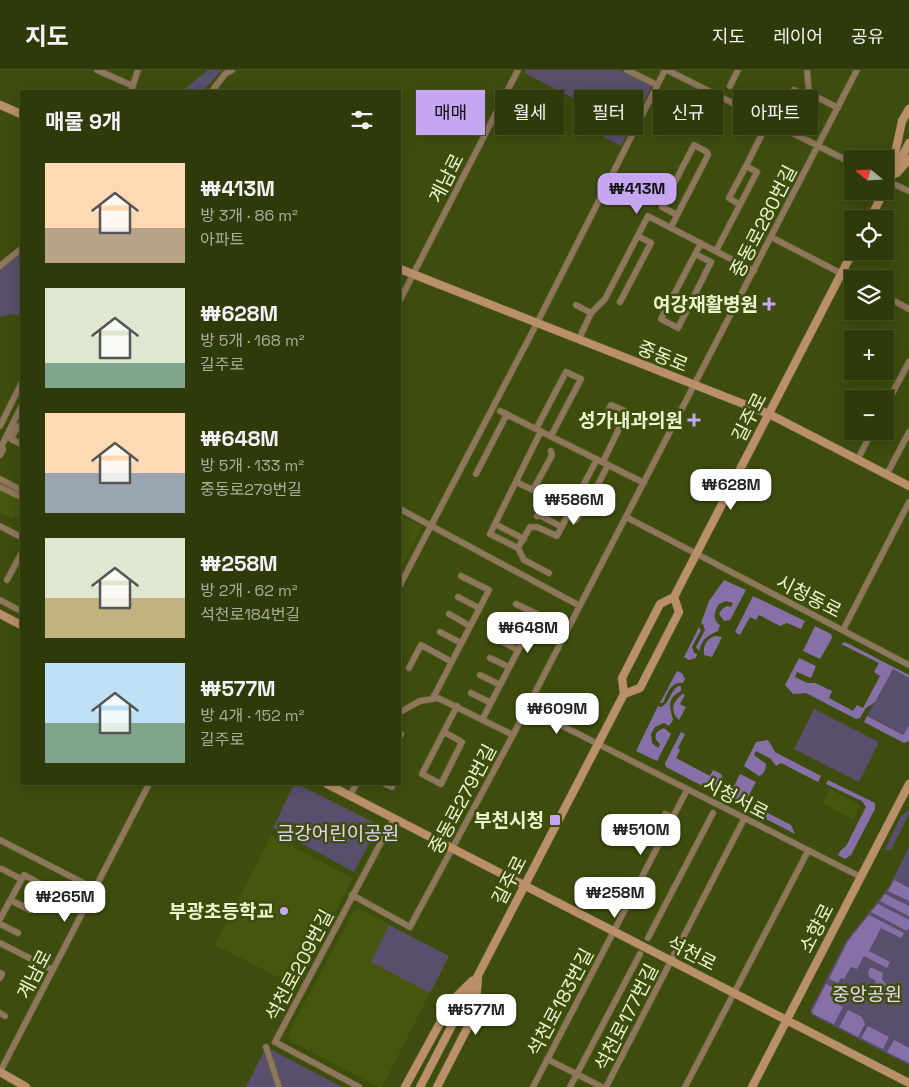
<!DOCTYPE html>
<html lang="ko">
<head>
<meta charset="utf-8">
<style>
	:root { --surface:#2e3a0a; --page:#3a4518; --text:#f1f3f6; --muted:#a7ad9c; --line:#49542b; --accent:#c5a7f1 }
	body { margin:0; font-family:"Space Grotesk","Noto Sans KR",sans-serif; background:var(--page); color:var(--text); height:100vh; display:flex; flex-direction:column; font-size:19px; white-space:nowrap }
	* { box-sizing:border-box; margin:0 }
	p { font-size:16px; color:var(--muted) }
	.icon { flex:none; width:28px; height:28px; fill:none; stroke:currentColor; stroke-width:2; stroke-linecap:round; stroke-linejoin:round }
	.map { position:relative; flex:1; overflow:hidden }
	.panel { position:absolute; left:20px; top:20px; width:381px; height:695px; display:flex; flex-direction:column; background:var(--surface); border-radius:0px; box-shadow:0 2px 12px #0003,0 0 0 1px var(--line) }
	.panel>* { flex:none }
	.guide { position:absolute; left:416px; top:20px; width:418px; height:45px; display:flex; gap:10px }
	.needle { width:32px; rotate:288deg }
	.controls { position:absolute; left:844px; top:80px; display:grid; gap:10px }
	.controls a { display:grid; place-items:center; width:50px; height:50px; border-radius:0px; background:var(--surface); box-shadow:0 2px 12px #0003,0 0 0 1px var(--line); font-size:25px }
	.price { position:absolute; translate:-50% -42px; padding:0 11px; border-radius:10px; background:#fff; color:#222; font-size:16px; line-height:32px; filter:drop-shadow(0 1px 2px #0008) }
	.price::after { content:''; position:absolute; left:50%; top:30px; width:15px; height:11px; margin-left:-8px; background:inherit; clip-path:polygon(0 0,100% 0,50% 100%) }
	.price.active { background:var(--accent); color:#111 }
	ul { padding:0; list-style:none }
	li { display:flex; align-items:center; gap:15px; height:125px; padding:0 25px }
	li span { display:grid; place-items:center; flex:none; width:140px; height:100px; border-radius:0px; color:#555 }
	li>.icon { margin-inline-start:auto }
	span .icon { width:60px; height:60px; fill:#fffc; stroke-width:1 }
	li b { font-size:21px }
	h2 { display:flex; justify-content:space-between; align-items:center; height:60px; padding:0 25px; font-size:21px }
	.chip { padding:0 18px; border-radius:0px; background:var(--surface); box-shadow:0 2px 12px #0003,0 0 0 1px var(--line); font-size:18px; line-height:45px }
	.chip.active { background:var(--accent); color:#111 }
	header { display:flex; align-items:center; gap:30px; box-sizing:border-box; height:70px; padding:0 25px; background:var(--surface); border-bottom:1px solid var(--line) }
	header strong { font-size:24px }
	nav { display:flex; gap:28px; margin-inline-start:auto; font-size:18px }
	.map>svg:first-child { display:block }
</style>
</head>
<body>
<header>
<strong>지도</strong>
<nav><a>지도</a><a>레이어</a><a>공유</a></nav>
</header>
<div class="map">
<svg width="909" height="1017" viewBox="0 0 909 1017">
	<rect width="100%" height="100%" fill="#3e4d0e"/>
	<path fill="#45560e" d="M0,420L21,431L19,435L21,437L20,449L15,446L13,449L0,442Z
		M400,446L422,457L400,499Z
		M830,719L860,735L853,749L822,733Z
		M271,765L353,808L302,906L294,915L215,875Z
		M360,839L449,886L382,1017H379L290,971L288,964L353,842Z"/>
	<path fill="#5a4e6d" d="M208,0H222L203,21H182Z
		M526,0H620L652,16L630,58L525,3Z
		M598,45L629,61L621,76L590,60Z
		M21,179V246L11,244L0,247V196Z
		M893,599L909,608V655L903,665L867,646Z
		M814,639L879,672L859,712L794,679Z
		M294,714H297L379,755L354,802L273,758Z
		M909,740V744L891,780H886V777L901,746Z
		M909,777V995L812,945L810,941L846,871L889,817Z
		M389,855L449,886L430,923L371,892Z
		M266,977L342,1017H246Z"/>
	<path fill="#8670a7" d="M724,510L746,520L730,550L724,551L719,544L722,539L727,536L731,537L733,533L726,531L719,534C714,542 712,549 720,555L718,561C707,566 703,568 699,581L696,577L705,560L703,554L701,553L709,531Z
		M753,526L805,551L801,559L787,553L780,556L759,545L756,550L750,547L740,565L735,562Z
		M815,556L831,564L832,568L820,589L803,581Z
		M699,557L701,560L692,577L694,583L697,584L696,588L689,590L684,587Z
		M715,566L722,567L712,587L704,585C703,576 706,569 715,566Z
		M845,572L909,605V608L893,599L875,632L866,638L860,648L856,649L806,623L793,624L785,615L799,588L816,596L811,608L797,602L795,607L807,613H815L832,621L829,628L853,641L857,635L863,638L880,606L874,602L879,593L841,574Z
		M677,601L682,603L685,609L683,613C671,611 667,624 663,633H660Z
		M678,616H681V621C666,629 670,637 673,650L669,656L664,653L655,657L651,664L652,673L658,678L660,674C655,670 654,666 658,661L664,658L671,664L657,691L636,681L658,636L661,637C670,633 670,621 678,616Z
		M683,624L685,625L680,634L686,637L679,650C669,641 673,631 683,624Z
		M867,646L903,665L909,655V671L904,673L864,652Z
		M681,662L685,664L678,678L680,680L676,688L710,706L713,700L721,704L723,709L716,723L666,697L665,693Z
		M768,670L775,682L821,706L818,712L781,693L776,696L771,689L756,681L754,685L766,694C766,699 764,704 759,706L744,696L756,672Z
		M740,704L756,712L743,736L728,728Z
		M828,710L875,733V739L851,785L845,789L838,785L841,780L846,776L866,737L862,731L826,714Z
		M756,737L791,755L795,764L753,742Z
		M894,810L909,818V831L888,821Z
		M885,824L909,836V846L880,831Z
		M878,834L909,850V857L907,861L871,842Z
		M869,845L904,863L901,868L881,858L869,881L890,892L887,898L864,886L857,899L851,897L844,909L841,908L838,913L829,909L848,871Z
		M870,898H873L883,903L882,909L886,914L879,926H876L870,923L876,911L869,907L868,902Z
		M826,914L835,918C832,930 832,931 843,937L834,954L813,944L812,941Z
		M848,940L862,947L865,954L858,967L839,957Z
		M868,956L889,967L883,979L861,968Z
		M894,970L909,978V993L887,982Z"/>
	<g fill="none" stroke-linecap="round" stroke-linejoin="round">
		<defs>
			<path id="street" d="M97,0L133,16
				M627,0L657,15
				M667,0L852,93
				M807,0L809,23L838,38
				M730,16L738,0
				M131,21L138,0
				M212,21L225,4L232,0
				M785,36L794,20L807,26
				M794,50L809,23
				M746,96L762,64
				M885,110L909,121
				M671,157L708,85L707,82L694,75L662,137L677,145
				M771,167L852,209
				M716,181L757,102L746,96L729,128L740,135
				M695,184L711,192L678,258L661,249L701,173
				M0,196L21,179
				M885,226L909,239
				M400,230L518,0
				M620,232L651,173L638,166
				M576,235L591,243
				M579,269L591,243L605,229L648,146L754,201
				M885,337L909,292
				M500,341L644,413
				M603,351L611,335L627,342L603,392
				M0,356L21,314
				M21,357L18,356L11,369L21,374
				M536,359L566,302L581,309L551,366
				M541,361L490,464L518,478L524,490L549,503
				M0,385L3,380L2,375L21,337
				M858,389L872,361
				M476,404L507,344
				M887,404L909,362
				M0,409L21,420
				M516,412L533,420L550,389L552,385L551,381
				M0,417L21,427
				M593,424L608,395
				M400,439L580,536
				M537,446H541L562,457
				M568,446L576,450L584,437
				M626,447L909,595
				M495,454L524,469
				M0,456L21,467
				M518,478L530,457H537L557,466L597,389
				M7,510L21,484
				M400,515L537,253L665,0
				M458,527L479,538
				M0,530L21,541
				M449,544L470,556
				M508,552L528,562
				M843,560L909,432
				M440,562L461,573
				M499,570L518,580
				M490,588L509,597
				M409,598L421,575L452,592
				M480,605L500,615
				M471,623L491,633
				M433,628L489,520L461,506
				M527,638L861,807
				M400,642L420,631L438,628L513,665
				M482,650L537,544L516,534
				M444,662L462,672L441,714L422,704L457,636
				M400,666L401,664
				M385,714L392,717
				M350,726L356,714
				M665,744L672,747
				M0,770L95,819
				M2,799L21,809
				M352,825L410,857L513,665L857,0
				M10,830L30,840
				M0,849L24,805L52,820
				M0,854L18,863
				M648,868L713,743
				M0,873L53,900
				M0,903L2,904L0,908
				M0,943L5,946
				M266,977L279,1017
				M547,989L602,1017
				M0,1002L149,714
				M359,1017L275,972L394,748
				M533,1017L687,720
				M570,1017L640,884
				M606,1017L744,749
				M685,1017L808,781"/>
			<path id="secondary" d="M0,35L21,44
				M897,103L909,89
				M889,112L902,51L909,39
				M885,120L909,73
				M870,149L884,121
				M400,199L769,344L909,416
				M0,544L21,555
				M624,624L640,618L679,542L674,527
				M327,714L909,1013
				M0,1002L26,1017
				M405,1017L452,931L472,911
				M420,1017L624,624L622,608L660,534L674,527L853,181
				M437,1017L475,943L478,908
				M752,1017L909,714"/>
		</defs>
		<use href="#street" stroke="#5d6b31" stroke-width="7"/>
		<use href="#secondary" stroke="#5d6b31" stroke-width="9"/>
		<use href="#street" stroke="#91765e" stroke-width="5.5"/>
		<use href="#secondary" stroke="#ba8f69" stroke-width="8"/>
	</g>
	<g fill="#c5a7f1" stroke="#3e4d0e" stroke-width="2">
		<path d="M766.5 226.5h5v5h5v5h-5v5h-5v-5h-5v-5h5z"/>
		<path d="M691.5 342.5h5v5h5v5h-5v5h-5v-5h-5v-5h5z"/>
		<rect x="549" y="744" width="12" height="12" rx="2.5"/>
		<circle cx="284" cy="841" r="5"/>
	</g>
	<g text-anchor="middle" stroke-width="5" stroke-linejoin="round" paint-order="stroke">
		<g font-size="19" fill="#e8f6ce" stroke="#3e4d0e">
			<text transform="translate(446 108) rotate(-63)" y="7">계남로</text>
			<text transform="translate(763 151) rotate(-63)" y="7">중동로280번길</text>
			<text transform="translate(663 286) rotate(22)" y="7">중동로</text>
			<text transform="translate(749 347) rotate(-63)" y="7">길주로</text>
			<text transform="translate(809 526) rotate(27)" y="7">시청동로</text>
			<text transform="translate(736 728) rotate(27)" y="7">시청서로</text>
			<text transform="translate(462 729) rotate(-62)" y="7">중동로279번길</text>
			<text transform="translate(509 810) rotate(-63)" y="7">길주로</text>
			<text transform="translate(816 858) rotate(-63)" y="7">소향로</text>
			<text transform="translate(692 883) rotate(27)" y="7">석천로</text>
			<text transform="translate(299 895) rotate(-62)" y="7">석천로209번길</text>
			<text transform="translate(34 904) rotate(-63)" y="7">계남로</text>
			<text transform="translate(560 932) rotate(-62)" y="7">석천로183번길</text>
			<text transform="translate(626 947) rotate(-63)" y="7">석천로177번길</text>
		</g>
		<g font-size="19" font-weight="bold" fill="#e8f6ce" stroke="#3e4d0e" text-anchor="end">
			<text x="758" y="241">여강재활병원</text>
			<text x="683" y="357">성가내과의원</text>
			<text x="544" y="757">부천시청</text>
			<text x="274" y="848">부광초등학교</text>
		</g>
		<g font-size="19" fill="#e5d9fa" stroke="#3e4d0e">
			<text x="338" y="770">금강어린이공원</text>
			<text x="867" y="931">중앙공원</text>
		</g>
	</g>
</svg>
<div class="controls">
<a><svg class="needle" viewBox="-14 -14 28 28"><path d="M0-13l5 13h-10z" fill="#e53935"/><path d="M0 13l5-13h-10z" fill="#a7ad9c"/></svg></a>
<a><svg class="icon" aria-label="locate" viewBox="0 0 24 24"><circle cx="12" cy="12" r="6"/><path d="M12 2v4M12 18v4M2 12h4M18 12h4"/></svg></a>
<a><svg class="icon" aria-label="layers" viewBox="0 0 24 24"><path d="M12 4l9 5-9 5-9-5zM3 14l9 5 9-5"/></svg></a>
<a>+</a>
<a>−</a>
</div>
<b class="price active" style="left:637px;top:145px">₩413M</b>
<b class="price" style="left:731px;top:441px">₩628M</b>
<b class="price" style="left:574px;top:456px">₩586M</b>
<b class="price" style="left:528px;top:584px">₩648M</b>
<b class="price" style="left:557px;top:665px">₩609M</b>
<b class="price" style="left:641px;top:786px">₩510M</b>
<b class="price" style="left:615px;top:849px">₩258M</b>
<b class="price" style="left:65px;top:853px">₩265M</b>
<b class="price" style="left:476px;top:966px">₩577M</b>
<div class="guide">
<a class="chip active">매매</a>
<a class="chip">월세</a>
<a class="chip">필터</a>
<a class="chip">신규</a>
<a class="chip">아파트</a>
</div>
<section class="panel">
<h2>매물 9개<svg class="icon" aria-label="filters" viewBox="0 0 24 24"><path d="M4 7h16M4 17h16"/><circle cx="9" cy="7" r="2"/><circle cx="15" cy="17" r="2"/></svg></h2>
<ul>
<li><span style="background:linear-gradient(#ffd9b3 65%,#b9a48a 0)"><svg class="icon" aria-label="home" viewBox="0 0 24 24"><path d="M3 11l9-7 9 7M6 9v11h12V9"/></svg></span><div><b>₩413M</b><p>방 3개 · 86 m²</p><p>아파트</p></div></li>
<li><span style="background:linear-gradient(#dfe7d0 75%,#7fa58c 0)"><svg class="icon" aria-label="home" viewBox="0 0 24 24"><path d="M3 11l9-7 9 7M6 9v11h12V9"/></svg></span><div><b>₩628M</b><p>방 5개 · 168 m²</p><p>길주로</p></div></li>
<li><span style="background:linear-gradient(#ffd9b3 60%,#9aa5b1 0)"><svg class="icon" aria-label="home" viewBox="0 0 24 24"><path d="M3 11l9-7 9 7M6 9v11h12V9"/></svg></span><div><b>₩648M</b><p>방 5개 · 133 m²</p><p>중동로279번길</p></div></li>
<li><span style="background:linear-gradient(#dfe7d0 60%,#c2b280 0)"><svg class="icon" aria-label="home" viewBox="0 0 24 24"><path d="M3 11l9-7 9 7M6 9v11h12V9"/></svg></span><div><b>₩258M</b><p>방 2개 · 62 m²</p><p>석천로184번길</p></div></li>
<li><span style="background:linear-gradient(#bfe0f5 60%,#7fa58c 0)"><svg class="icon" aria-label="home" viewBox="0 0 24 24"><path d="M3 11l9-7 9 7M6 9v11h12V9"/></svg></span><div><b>₩577M</b><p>방 4개 · 152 m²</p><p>길주로</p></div></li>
</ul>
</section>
</div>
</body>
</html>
